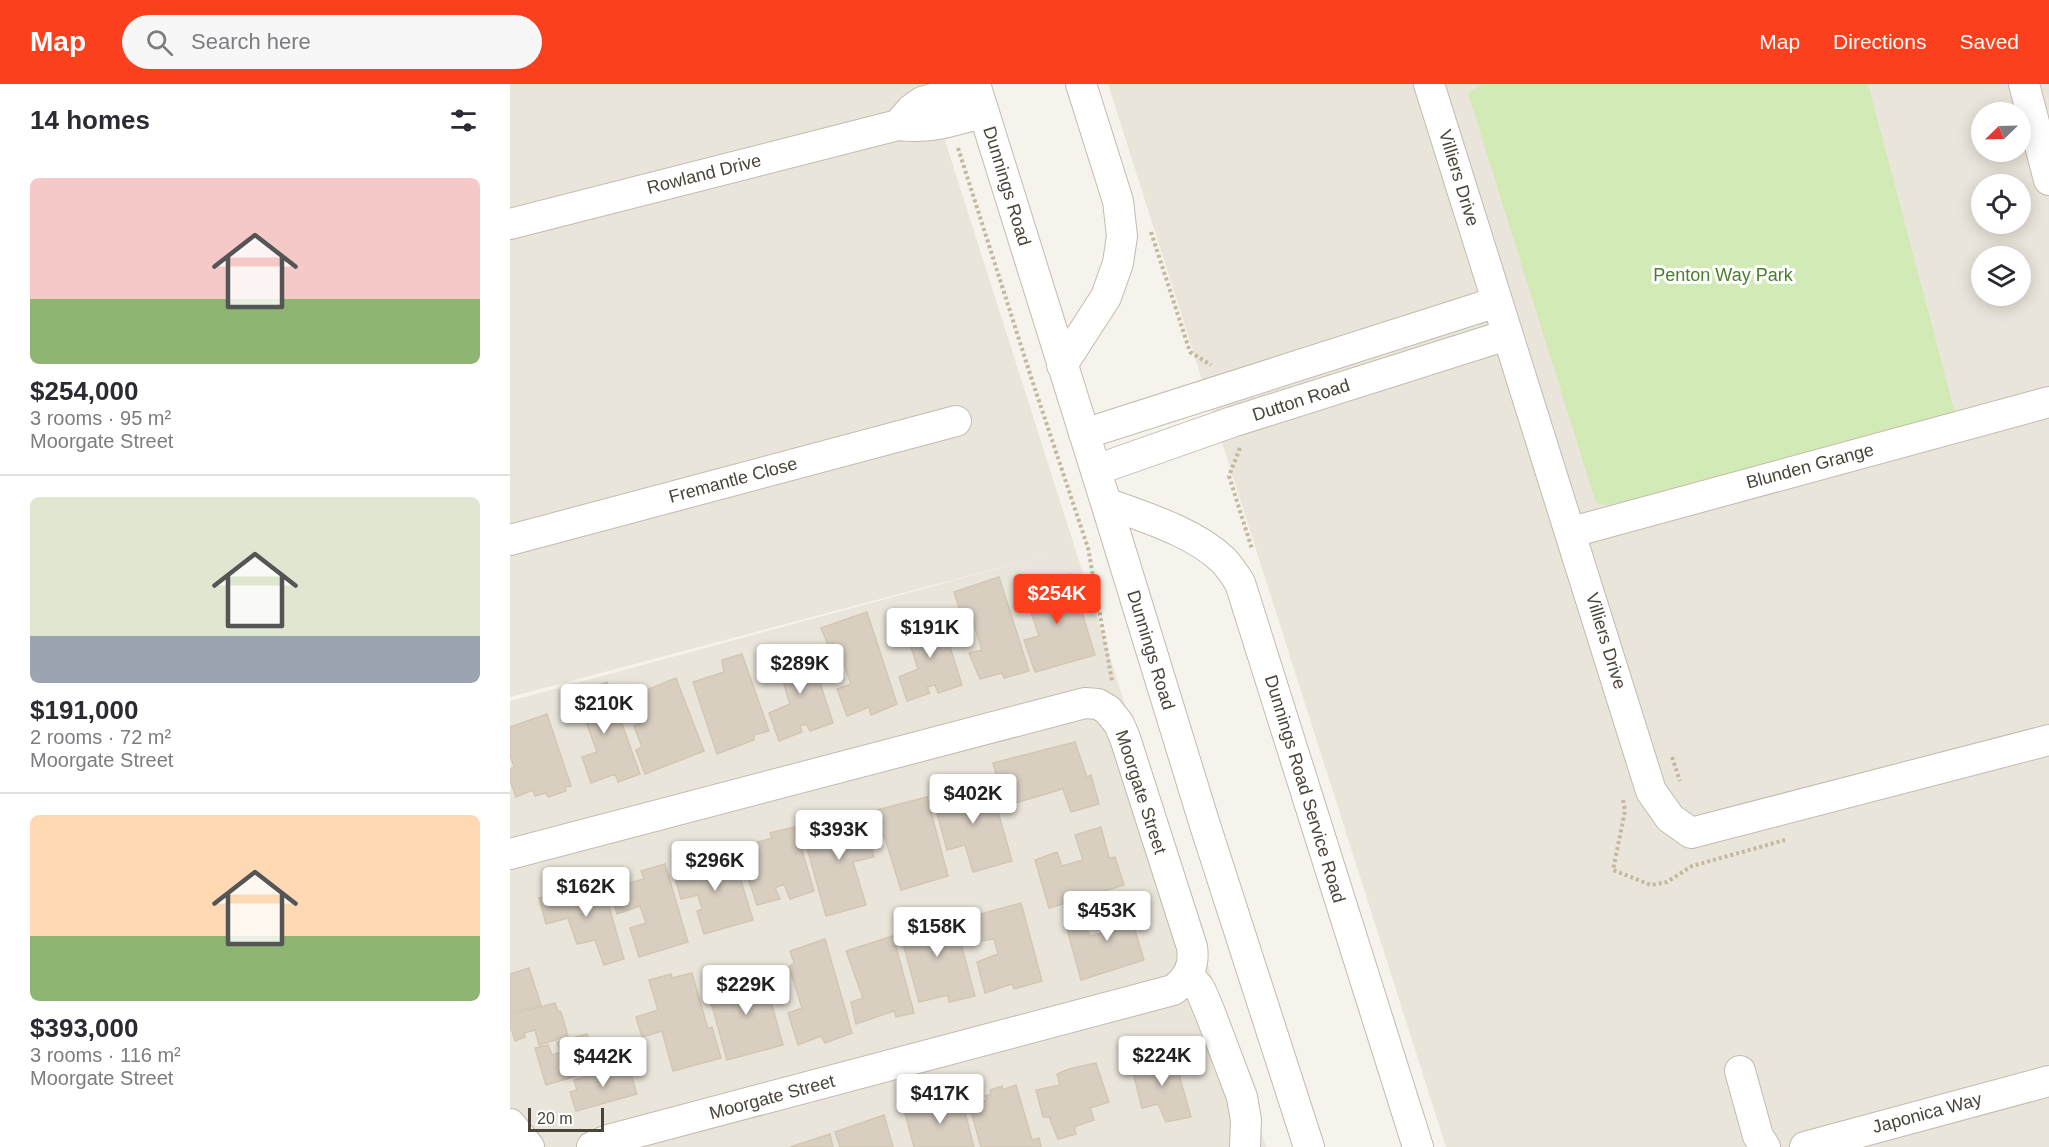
<!DOCTYPE html>
<html lang="en">
<head>
<meta charset="utf-8">
<style>
	:root { --surface:#fff; --page:#f7f7f7; --text:#2b2b33; --muted:#7c7c81; --line:#e1e1e2; --accent:#fc3f1d }
	body { margin:0; font-family:Helvetica,sans-serif; background:var(--page); color:var(--text); height:100vh; display:flex; flex-direction:column; font-size:22px; white-space:nowrap }
	* { box-sizing:border-box; margin:0 }
	p { font-size:20px; color:var(--muted) }
	.icon { flex:none; width:33px; height:33px; fill:none; stroke:currentColor; stroke-width:2; stroke-linecap:round; stroke-linejoin:round }
	.map { position:relative; flex:1; overflow:hidden }
	.drawer { display:flex; flex-direction:column; background:var(--surface); width:510px }
	.drawer>* { flex:none }
	.needle { width:39px; rotate:247deg }
	.tools { position:absolute; left:1461px; top:18px; display:grid; gap:12px }
	.tools a { display:grid; place-items:center; width:60px; height:60px; border-radius:50%; background:var(--surface); box-shadow:0 3px 15px #0003; font-size:30px }
	.scale { position:absolute; left:18px; bottom:15px; width:76px; box-sizing:border-box; padding-left:6px; border:3px solid #4b4439; border-top:0; font-size:16px; line-height:21px; white-space:nowrap; color:#4b4439; -webkit-text-stroke:4px #fff; paint-order:stroke }
	.price { position:absolute; translate:-50% -51px; padding:0 14px; border-radius:6px; background:#fff; color:#222; font-size:20px; line-height:39px; filter:drop-shadow(0 2px 3px #0008) }
	.price::after { content:''; position:absolute; left:50%; top:36px; width:18px; height:14px; margin-left:-9px; background:inherit; clip-path:polygon(0 0,100% 0,50% 100%) }
	.price.on { background:var(--accent); color:#fff }
	ul { padding:0; list-style:none }
	li { display:grid; align-content:center; gap:12px; height:318px; padding:0 30px }
	li+li { border-top:2px solid var(--line) }
	li span { display:grid; place-items:center; height:186px; border-radius:9px; color:#555 }
	li>.icon { margin-inline-start:auto }
	span .icon { width:108px; height:108px; fill:#fffc; stroke-width:1 }
	li b { font-size:26px }
	h2 { display:flex; justify-content:space-between; align-items:center; height:72px; padding:0 30px; font-size:26px }
	header { display:flex; align-items:center; gap:36px; box-sizing:border-box; height:84px; padding:0 30px; background:var(--accent); color:#fff }
	header strong { font-size:28px }
	nav { display:flex; gap:33px; margin-inline-start:auto; font-size:21px }
	.search { width:420px; height:54px; background:var(--page); display:flex; align-items:center; gap:15px; box-sizing:border-box; padding:0 21px; border-radius:33px; color:var(--muted); font-size:22px }
	main { display:flex; flex:1; min-height:0 }
	.map>svg:first-child { display:block }
</style>
</head>
<body>
<header>
<strong>Map</strong>
<div class="search"><svg class="icon" aria-label="search" viewBox="0 0 24 24"><circle cx="10" cy="10" r="6"/><path d="M15 15l6 6"/></svg>Search here</div>
<nav><a>Map</a><a>Directions</a><a>Saved</a></nav>
</header>
<main>
<section class="drawer">
<h2>14 homes<svg class="icon" aria-label="filters" viewBox="0 0 24 24"><path d="M4 7h16M4 17h16"/><circle cx="9" cy="7" r="2"/><circle cx="15" cy="17" r="2"/></svg></h2>
<ul>
<li><span style="background:linear-gradient(#f6c9c9 65%,#8fb573 0)"><svg class="icon" aria-label="home" viewBox="0 0 24 24"><path d="M3 11l9-7 9 7M6 9v11h12V9"/></svg></span><div><b>$254,000</b><p>3 rooms · 95 m²</p><p>Moorgate Street</p></div></li>
<li><span style="background:linear-gradient(#dfe7d0 75%,#9aa5b1 0)"><svg class="icon" aria-label="home" viewBox="0 0 24 24"><path d="M3 11l9-7 9 7M6 9v11h12V9"/></svg></span><div><b>$191,000</b><p>2 rooms · 72 m²</p><p>Moorgate Street</p></div></li>
<li><span style="background:linear-gradient(#ffd9b3 65%,#8fb573 0)"><svg class="icon" aria-label="home" viewBox="0 0 24 24"><path d="M3 11l9-7 9 7M6 9v11h12V9"/></svg></span><div><b>$393,000</b><p>3 rooms · 116 m²</p><p>Moorgate Street</p></div></li>
</ul>
</section>
<div class="map">
<svg width="1539" height="1063" viewBox="0 0 1539 1063">
	<rect width="100%" height="100%" fill="#f6f3ec"/>
	<path fill="#eae5da" fill-rule="evenodd" d="M0,0H417L756,1063H0V617L556,466L0,613Z
		M598,0H1539V1063H936ZM1472,28H1510V68H1472ZM1472,100H1510V140H1472ZM1472,172H1510V212H1472Z"/>
	<path fill="#d2eab5" d="M973,0H1358L1445,329L1116,417L1097,421L1086,419L958,9Z"/>
	<path fill="#d8cfc1" stroke="#d3c7b4" stroke-width="1.5" d="M560,490L585,571L525,588L514,556L529,552L513,505Z
		M489,493L519,587L494,594L492,589L470,595L459,569L472,566L460,528L451,530L444,508Z
		M357,528L387,620L361,631L359,623L337,632L327,605L341,600L329,566L321,568L311,544Z
		M429,528L452,601L428,609L425,601L417,603L420,609L397,617L389,593L408,585L396,547L402,545L399,537Z
		M298,561L323,639L300,647L296,640L290,642L292,648L269,657L259,629L280,620L265,572Z
		M232,570L259,647L244,651V656L207,670L183,598L214,588L212,576Z
		M166,594L194,667L135,690L126,666L132,663L124,642L138,635L127,610Z
		M97,598L130,690L108,698L105,690L81,699L72,673L87,668L74,632L63,635L56,613Z
		M37,630L61,702L55,703L56,707L38,713L36,709L25,712L23,706L6,713L0,696V685L4,683L0,670V643Z
		M565,658L577,693L581,691L589,720L561,728L553,705L495,722L483,679Z
		M466,698L468,703L480,699L502,777L463,788L455,761L437,766L422,710Z
		M417,713L438,792L391,806L374,751L367,754L359,728Z
		M351,727L364,773L343,778L356,821L316,832L292,746Z
		M285,743L304,807L280,815L274,800L265,804L270,815L247,821L228,764L262,754L260,749Z
		M591,743L599,774L605,773L614,801L539,824L525,776L547,768L552,782L573,776L565,751Z
		M222,767L243,836L194,850L187,827L192,825L188,811L171,815L163,786Z
		M155,780L178,858L129,873L120,844L136,839L130,822L107,830L100,804L134,795L131,787Z
		M92,798L114,875L94,881L85,856L67,860L58,834L36,840L29,814Z
		M615,813L634,876L571,896L557,845L574,839L580,852L596,848L586,822Z
		M511,819L532,897L504,905L502,900L475,909L467,878L488,870L484,855L470,857L463,832Z
		M442,826L465,912L439,918L438,911L409,918L388,841Z
		M383,852L404,929L386,933L384,927L346,940L341,918L353,914L336,867Z
		M315,855L342,949L315,959L311,952L288,961L278,929L292,924L279,883L284,879L280,867Z
		M19,884L31,921L0,929V890Z
		M252,885L273,961L217,976L199,911L218,906L215,895Z
		M182,889L198,945L202,943L211,974L163,987L152,947L132,953L126,933L148,926L139,896L161,890L162,894Z
		M45,919L48,927L51,928L58,952L29,961L25,946L14,949L15,953L5,957L0,941V931Z
		M77,950L87,979L74,982L76,989L36,1001L25,964L38,961L42,971L51,968L47,958Z
		M663,969L681,1033L656,1038L648,1020L632,1024L621,980Z
		M586,979L599,1018L580,1024L584,1036L564,1043L566,1050L548,1055L539,1033H533L526,1006L550,1001L547,990L559,985Z
		M111,982L114,989L120,987L127,1010L66,1027L60,1008L67,1006L64,996Z
		M506,1001L522,1056L529,1054L531,1063H471L459,1020L477,1016L475,1012L481,1010L480,1006L492,1002V1006Z
		M443,1012L445,1016L451,1013L464,1063H404L394,1025L416,1019L418,1028L428,1024L425,1015Z
		M374,1031L383,1063H330L325,1048Z
		M320,1050L323,1063H280Z"/>
	<g fill="none" stroke-linecap="round" stroke-linejoin="round">
		<defs>
			<path id="minor" d="M465,0L596,419L694,738L799,1063
				M919,0C993,236 1069,471 1141,707L1160,734L1181,749L1539,656
				M1514,0L1539,96
				M388,41L401,26L412,18L466,2
				M0,140L388,41C419,45 444,37 474,28
				M552,281L596,213L608,179L612,152L608,117L571,0
				M574,350L987,218
				M586,386L722,338L997,251
				M596,419C634,433 684,448 713,476C720,483 725,491 730,499L908,1063
				M1062,448L1539,318
				M0,456L446,337
				M0,770L575,619L588,620L598,626L609,640L615,654L682,863C685,882 678,895 663,906L98,1056L82,1063
				M679,892L690,905L699,926L732,1013L736,1036L735,1063
				M1230,987L1248,1052L1255,1063
				M0,1040L19,1063
				M1295,1063L1539,997"/>
		</defs>
		<use href="#minor" stroke="#c2bbae" stroke-width="32"/>
		<path stroke="#c4b79f" stroke-width="4" stroke-dasharray="3 3" stroke-linecap="butt" d="M448,64L521,293L578,464L602,597
			M641,148L680,268L701,281
			M730,364L719,392L742,465
			M1162,673L1170,697
			M1113,716L1115,727L1103,786L1141,801L1157,798L1182,782L1275,756"/>
		<use href="#minor" stroke="#fff" stroke-width="30"/>
	</g>
	<g text-anchor="middle" stroke-width="6" stroke-linejoin="round" paint-order="stroke">
		<g font-size="18" fill="#4b4439" stroke="#fff">
			<text transform="translate(194 90) rotate(-14)" y="6">Rowland Drive</text>
			<text transform="translate(949 94) rotate(73)" y="6">Villiers Drive</text>
			<text transform="translate(497 102) rotate(73)" y="6">Dunnings Road</text>
			<text transform="translate(791 316) rotate(-18)" y="6">Dutton Road</text>
			<text transform="translate(1300 382) rotate(-15)" y="6">Blunden Grange</text>
			<text transform="translate(223 396) rotate(-15)" y="6">Fremantle Close</text>
			<text transform="translate(1096 557) rotate(73)" y="6">Villiers Drive</text>
			<text transform="translate(641 566) rotate(73)" y="6">Dunnings Road</text>
			<text transform="translate(795 705) rotate(73)" y="6">Dunnings Road Service Road</text>
			<text transform="translate(631 708) rotate(72)" y="6">Moorgate Street</text>
			<text transform="translate(262 1013) rotate(-15)" y="6">Moorgate Street</text>
			<text transform="translate(1417 1029) rotate(-15)" y="6">Japonica Way</text>
		</g>
		<g font-size="18" fill="#4a7f2a" stroke="#fff">
			<text x="1213" y="197">Penton Way Park</text>
		</g>
	</g>
</svg>
<div class="tools">
<a><svg class="needle" viewBox="-14 -14 28 28"><path d="M0-13l5 13h-10z" fill="#e53935"/><path d="M0 13l5-13h-10z" fill="#7c7c81"/></svg></a>
<a><svg class="icon" aria-label="locate" viewBox="0 0 24 24"><circle cx="12" cy="12" r="6"/><path d="M12 2v4M12 18v4M2 12h4M18 12h4"/></svg></a>
<a><svg class="icon" aria-label="layers" viewBox="0 0 24 24"><path d="M12 4l9 5-9 5-9-5zM3 14l9 5 9-5"/></svg></a>
</div>
<div class="scale">20 m</div>
<b class="price on" style="left:547px;top:541px">$254K</b>
<b class="price" style="left:420px;top:575px">$191K</b>
<b class="price" style="left:290px;top:611px">$289K</b>
<b class="price" style="left:94px;top:651px">$210K</b>
<b class="price" style="left:463px;top:741px">$402K</b>
<b class="price" style="left:329px;top:777px">$393K</b>
<b class="price" style="left:205px;top:808px">$296K</b>
<b class="price" style="left:76px;top:834px">$162K</b>
<b class="price" style="left:597px;top:858px">$453K</b>
<b class="price" style="left:427px;top:874px">$158K</b>
<b class="price" style="left:236px;top:932px">$229K</b>
<b class="price" style="left:652px;top:1003px">$224K</b>
<b class="price" style="left:93px;top:1004px">$442K</b>
<b class="price" style="left:430px;top:1041px">$417K</b>
</div>
</main>
</body>
</html>
